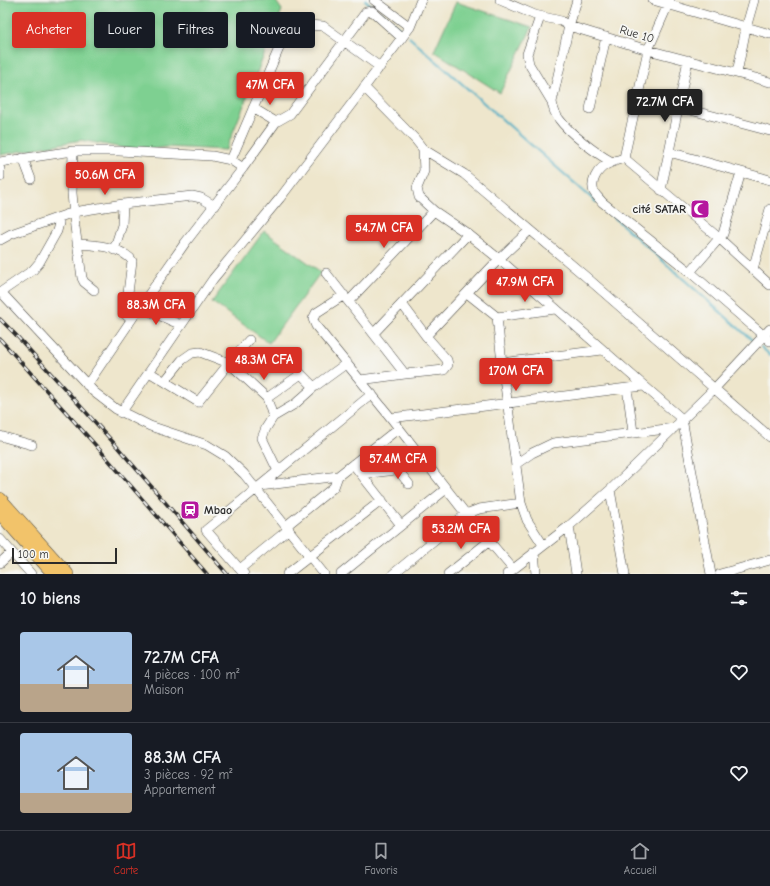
<!DOCTYPE html>
<html lang="fr">
<head>
<meta charset="utf-8">
<style>
	:root { --surface:#171b24; --page:#20242c; --text:#f1f3f6; --muted:#9ea1a6; --line:#363941; --accent:#d93025 }
	body { margin:0; font-family:"Comic Neue",sans-serif; background:var(--page); color:var(--text); height:100vh; display:flex; flex-direction:column; font-size:15px; white-space:nowrap }
	* { box-sizing:border-box; margin:0 }
	p { font-size:13px; color:var(--muted) }
	.icon { flex:none; width:22px; height:22px; fill:none; stroke:currentColor; stroke-width:2; stroke-linecap:round; stroke-linejoin:round }
	.map { position:relative; height:574px; overflow:hidden }
	.drawer { display:flex; flex-direction:column; background:var(--surface); flex:1 }
	.drawer>* { flex:none }
	.guide { position:absolute; left:12px; top:12px; width:400px; height:36px; display:flex; gap:8px }
	.scale { position:absolute; left:12px; bottom:10px; width:105px; box-sizing:border-box; padding-left:4px; border:2px solid #2b2b2b; border-top:0; font-size:11px; line-height:14px; white-space:nowrap; color:#2b2b2b; -webkit-text-stroke:3px #f6f6f2; paint-order:stroke }
	.price { position:absolute; translate:-50% -34px; padding:0 9px; border-radius:4px; background:var(--accent); color:#fff; font-size:13px; line-height:26px; filter:drop-shadow(0 1px 2px #0008) }
	.price::after { content:''; position:absolute; left:50%; top:24px; width:12px; height:9px; margin-left:-6px; background:inherit; clip-path:polygon(0 0,100% 0,50% 100%) }
	.price.selected { background:#222; color:#fff }
	ul { padding:0; list-style:none }
	li { display:flex; align-items:center; gap:12px; height:100px; padding:0 20px }
	li+li { border-top:1px solid var(--line) }
	li span { display:grid; place-items:center; flex:none; width:112px; height:80px; border-radius:4px; color:#555 }
	li>.icon { margin-inline-start:auto }
	span .icon { width:48px; height:48px; fill:#fffc; stroke-width:1 }
	li b { font-size:17px }
	h2 { display:flex; justify-content:space-between; align-items:center; height:48px; padding:0 20px; font-size:17px }
	.chip { padding:0 14px; border-radius:4px; background:var(--surface); box-shadow:0 2px 6px #0003; font-size:14px; line-height:36px }
	.chip.selected { background:var(--accent); color:#fff }
	.dock { display:flex; justify-content:space-around; align-items:center; height:56px; border-top:1px solid var(--line); background:var(--surface); font-size:11px; color:var(--muted) }
	.dock a { display:grid; justify-items:center; gap:2px }
	.dock .selected { color:var(--accent) }
	.map>svg:first-child { display:block }
</style>
</head>
<body>
<div class="map">
<svg width="770" height="574" viewBox="0 0 770 574">
	<rect width="100%" height="100%" fill="#f6f6f2"/>
	<filter id="ink" filterUnits="userSpaceOnUse"><feTurbulence type="fractalNoise" baseFrequency=".025" numOctaves="2"/><feDisplacementMap in="SourceGraphic" scale="8" xChannelSelector="R" yChannelSelector="G"/><feConvolveMatrix kernelMatrix="1 2 1 2 8 2 1 2 1" color-interpolation-filters="sRGB"/></filter>
	<filter id="wash" filterUnits="userSpaceOnUse"><feTurbulence type="fractalNoise" baseFrequency=".012" numOctaves="4" result="noise"/><feDisplacementMap in="SourceGraphic" scale="16" xChannelSelector="R" yChannelSelector="G"/><feGaussianBlur stdDeviation="0.9" result="paint"/><feColorMatrix in="noise" values="0 0 0 0 0 0 0 0 0 0 0 0 0 0 0 0 0 1.4 0 .05"/><feComposite in="paint" operator="in"/></filter>
	<g filter="url(#wash)">
		<rect width="100%" height="100%" fill="#eee6cc"/>
		<path fill="#7ed091" stroke="#547e5e" d="M0,0H275L282,10L226,150L166,147L139,151L81,140L0,155Z
			M456,2L532,27L500,93L434,51Z
			M264,231L321,272L269,343L212,302Z"/>
		<g fill="none" stroke-linecap="round" stroke-linejoin="round">
			<path stroke="#43abc3" stroke-width="2" d="M365,0L375,8
				M380,12L401,30
				M409,37L596,202
				M610,214L752,340
				M761,347L770,355"/>
		</g>
	</g>
	<g filter="url(#ink)">
		<g fill="none" stroke-linecap="round" stroke-linejoin="round">
			<defs>
				<path id="minor" d="M374,0L410,27
					M500,0L535,15L561,21L569,26L648,50L770,82
					M577,0L569,26L552,102C553,109 555,114 559,119C569,133 597,154 612,162
					M653,0L770,34
					M670,0L648,50L624,158C618,160 611,162 606,165C597,170 590,182 594,192C596,196 600,199 602,202L690,272L770,341
					M540,17L527,54L529,64L552,102
					M737,73L746,28L754,0
					M364,87L415,139L423,149L424,171L417,188L419,197L434,211L468,234L499,259L682,419L711,574
					M679,107L770,131
					M253,108L276,122
					M590,109L606,37
					M423,149L464,174L585,276L770,437
					M73,151L72,193L75,227L82,278L84,282L94,290
					M669,152L770,180
					M23,158L31,179
					M624,158L719,238L770,285
					M231,160L286,32L306,25L323,26L380,67
					M0,162L73,151H119L212,156L231,160L243,168
					M0,169V177
					M661,190L688,60
					M0,240L11,234L74,212L123,204L192,196L201,198L215,206
					M77,244C95,245 116,246 130,258L132,261L126,309L127,316L133,317
					M114,250L122,225L123,204
					M753,269L770,209
					M690,272L723,234L741,172
					M326,273L405,374
					M0,291L94,392L116,409L150,426L207,445L225,456L244,474L324,574
					M1,292L33,270L39,263L57,231L59,223V217
					M467,293L497,317L555,309
					M344,295L316,313L313,319L316,326L391,418L466,514L513,569
					M349,301L434,211
					M140,307L181,325
					M497,317L502,363L521,503L527,520L543,545
					M374,333L468,234
					M426,336L499,259L530,230
					M284,357L314,387
					M502,363L602,350
					M149,372L198,402L229,363L249,340
					M360,380L405,374L444,370L448,365L447,360L426,336L402,304
					M165,381L182,360L192,353L200,352L229,363L267,398L273,417
					M87,385L140,307L185,243L243,168L276,122L290,114L366,12L372,11L402,38
					M627,388L633,432
					M267,398L301,374
					M121,413L213,279L280,198L410,27L421,0
					M391,418L643,386
					M0,436L32,445
					M353,464L401,525
					M516,464L532,453L553,443L674,428
					M397,469L409,484
					M278,471L262,438L266,428L273,417L295,404L314,387L347,363
					M361,474C383,471 405,472 423,459
					M260,486L338,476
					M610,490L625,574
					M286,526L334,487L338,476L399,428
					M569,526L576,574
					M0,539L31,574
					M534,552L536,574
					M0,563L11,553
					M240,569L289,529
					M244,574L206,530L372,394
					M287,574L382,500
					M341,574L446,489
					M393,574L466,514L479,509L521,503
					M448,574L488,542
					M507,574L569,526L610,490L715,388L770,329
					M720,574L770,560"/>
				<path id="highway" d="M0,499L67,574
					M0,513L54,574"/>
			</defs>
			<use href="#minor" stroke="#484743" stroke-width="10"/>
			<use href="#highway" stroke="#484743" stroke-width="14"/>
			<use href="#minor" stroke="#fff" stroke-width="9"/>
			<use href="#highway" stroke="#f2c36a" stroke-width="13"/>
			<defs>
				<path id="rail" d="M0,319L15,334L113,442L227,574
					M0,339L99,449L207,574"/>
			</defs>
			<use href="#rail" stroke="#2b2b2b" stroke-width="3.5"/>
			<use href="#rail" stroke="#f6f6f2" stroke-width="2" stroke-dasharray="6" stroke-linecap="butt"/>
		</g>
	</g>
	<defs>
		<symbol id="mosque-square" viewBox="-11 -11 22 22"><rect x="-9" y="-9" width="18" height="18" rx="4" fill="#b5179e" stroke="#f6f6f2"/><path d="M3.5-4.9A6 6 0 1 0 3.5 4.9A5 5 0 1 1 3.5-4.9Z" fill="#fff"/></symbol>
		<symbol id="station-square" viewBox="-11 -11 22 22"><rect x="-9" y="-9" width="18" height="18" rx="4" fill="#b5179e" stroke="#f6f6f2"/><path d="M-3-6H3Q5-6 5-4V2Q5 4 3 4L4.5 6H3L1.5 4h-3L-3 6H-4.5L-3 4Q-5 4-5 2V-4Q-5-6-3-6ZM-3.5-4v3h7v-3ZM-3.5 1v1.5H-2V1ZM2 1v1.5H3.5V1Z" fill="#fff"/></symbol>
	</defs>
	<g fill-rule="evenodd">
		<use href="#mosque-square" x="689" y="198" width="22" height="22"/>
		<use href="#station-square" x="179" y="499" width="22" height="22"/>
	</g>
	<g text-anchor="middle" stroke-width="3.5" stroke-linejoin="round" paint-order="stroke">
		<g font-size="12" fill="#2b2b2b" stroke="#f6f6f2">
			<text transform="translate(637 34) rotate(17)" y="4">Rue 10</text>
		</g>
		<g font-size="12" font-weight="bold" fill="#2b2b2b" stroke="#f6f6f2" text-anchor="end">
			<text x="686" y="213">cité SATAR</text>
			<text x="204" y="514" text-anchor="start">Mbao</text>
		</g>
	</g>
</svg>
<div class="scale">100 m</div>
<b class="price" style="left:270px;top:106px">47M CFA</b>
<b class="price selected" style="left:665px;top:123px">72.7M CFA</b>
<b class="price" style="left:105px;top:196px">50.6M CFA</b>
<b class="price" style="left:384px;top:249px">54.7M CFA</b>
<b class="price" style="left:525px;top:303px">47.9M CFA</b>
<b class="price" style="left:156px;top:326px">88.3M CFA</b>
<b class="price" style="left:264px;top:381px">48.3M CFA</b>
<b class="price" style="left:516px;top:392px">170M CFA</b>
<b class="price" style="left:398px;top:480px">57.4M CFA</b>
<b class="price" style="left:461px;top:550px">53.2M CFA</b>
<div class="guide">
<a class="chip selected">Acheter</a>
<a class="chip">Louer</a>
<a class="chip">Filtres</a>
<a class="chip">Nouveau</a>
</div>
</div>
<section class="drawer">
<h2>10 biens<svg class="icon" aria-label="filters" viewBox="0 0 24 24"><path d="M4 7h16M4 17h16"/><circle cx="9" cy="7" r="2"/><circle cx="15" cy="17" r="2"/></svg></h2>
<ul>
<li><span style="background:linear-gradient(#a9c7e8 65%,#b9a48a 0)"><svg class="icon" aria-label="home" viewBox="0 0 24 24"><path d="M3 11l9-7 9 7M6 9v11h12V9"/></svg></span><div><b>72.7M CFA</b><p>4 pièces · 100 m²</p><p>Maison</p></div><svg class="icon" aria-label="heart" viewBox="0 0 24 24"><path d="M12 20l-8-8c-3-5 5-10 8-4 3-6 11-1 8 4z"/></svg></li>
<li><span style="background:linear-gradient(#a9c7e8 75%,#b9a48a 0)"><svg class="icon" aria-label="home" viewBox="0 0 24 24"><path d="M3 11l9-7 9 7M6 9v11h12V9"/></svg></span><div><b>88.3M CFA</b><p>3 pièces · 92 m²</p><p>Appartement</p></div><svg class="icon" aria-label="heart" viewBox="0 0 24 24"><path d="M12 20l-8-8c-3-5 5-10 8-4 3-6 11-1 8 4z"/></svg></li>
</ul>
</section>
<nav class="dock">
<a class="selected"><svg class="icon" aria-label="map" viewBox="0 0 24 24"><path d="M3 6l6-2 6 2 6-2v14l-6 2-6-2-6 2zM9 4v14M15 6v14"/></svg>Carte</a>
<a><svg class="icon" aria-label="saved" viewBox="0 0 24 24"><path d="M7 4h10v16l-5-4-5 4z"/></svg>Favoris</a>
<a><svg class="icon" aria-label="home" viewBox="0 0 24 24"><path d="M3 11l9-7 9 7M6 9v11h12V9"/></svg>Accueil</a>
</nav>
</body>
</html>
